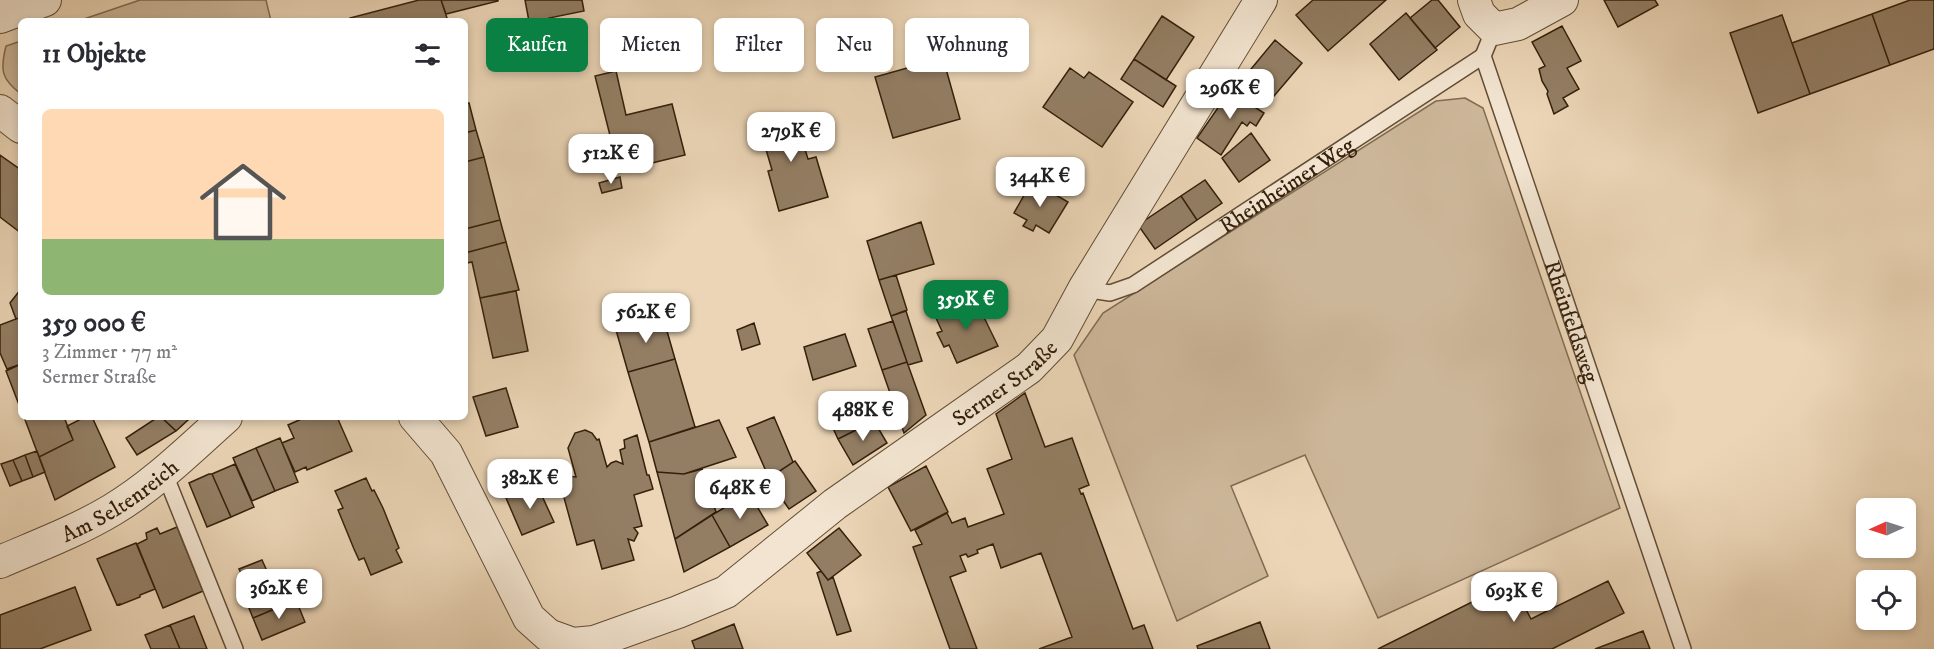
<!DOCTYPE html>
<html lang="de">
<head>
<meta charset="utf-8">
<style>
	:root { --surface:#fff; --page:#f2f2f3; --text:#2b2b33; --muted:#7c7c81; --line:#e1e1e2; --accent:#0b8043 }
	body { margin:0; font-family:"IM FELL DW Pica",serif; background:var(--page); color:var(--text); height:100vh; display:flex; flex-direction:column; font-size:22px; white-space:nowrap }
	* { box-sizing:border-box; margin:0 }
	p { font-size:20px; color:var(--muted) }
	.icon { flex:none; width:33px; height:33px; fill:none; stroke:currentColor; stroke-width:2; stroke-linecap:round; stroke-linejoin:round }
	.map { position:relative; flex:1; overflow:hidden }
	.sheet { position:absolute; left:18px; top:18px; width:450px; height:402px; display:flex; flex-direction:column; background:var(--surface); border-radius:9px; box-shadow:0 3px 9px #0003 }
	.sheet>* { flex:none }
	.hud { position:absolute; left:486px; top:18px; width:570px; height:54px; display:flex; gap:12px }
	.needle { width:39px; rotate:267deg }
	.controls { position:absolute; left:1856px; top:498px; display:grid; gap:12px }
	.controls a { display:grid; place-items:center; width:60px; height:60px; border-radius:9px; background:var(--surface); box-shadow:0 3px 9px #0003; font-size:30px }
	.price { position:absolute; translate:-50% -51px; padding:0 14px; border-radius:12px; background:#fff; color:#222; font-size:20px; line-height:39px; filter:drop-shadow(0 2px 3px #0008) }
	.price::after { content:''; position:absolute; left:50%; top:36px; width:18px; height:14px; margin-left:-9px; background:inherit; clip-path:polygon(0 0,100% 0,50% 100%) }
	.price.on { background:var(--accent); color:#fff }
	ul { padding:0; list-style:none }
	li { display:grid; align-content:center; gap:12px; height:318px; padding:0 24px }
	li+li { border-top:2px solid var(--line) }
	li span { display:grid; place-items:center; height:186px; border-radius:9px; color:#555 }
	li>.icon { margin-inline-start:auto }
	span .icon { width:108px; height:108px; fill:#fffc; stroke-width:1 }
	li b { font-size:26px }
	h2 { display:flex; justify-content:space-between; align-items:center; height:72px; padding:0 24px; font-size:26px }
	.chip { padding:0 21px; border-radius:9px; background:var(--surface); box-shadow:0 3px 9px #0003; font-size:21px; line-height:54px }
	.chip.on { background:var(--accent); color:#fff }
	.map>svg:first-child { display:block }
</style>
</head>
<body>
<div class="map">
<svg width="1934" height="649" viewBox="0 0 1934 649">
	<rect width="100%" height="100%" fill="#ebd5b6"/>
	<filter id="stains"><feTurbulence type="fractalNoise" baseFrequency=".00333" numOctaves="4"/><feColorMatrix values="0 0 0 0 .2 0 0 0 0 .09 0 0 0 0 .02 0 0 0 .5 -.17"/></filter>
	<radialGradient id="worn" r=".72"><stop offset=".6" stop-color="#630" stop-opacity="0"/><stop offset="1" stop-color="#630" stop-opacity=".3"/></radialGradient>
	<path fill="#ccb699" stroke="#806b52" stroke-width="1.5" d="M140,0H266L271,21H78Z
		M21,41V94C1,79 0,70 6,46Z
		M1465,98L1483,108L1620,508L1378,618L1305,455L1231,486L1268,576L1177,621L1074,355L1103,313L1436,101Z"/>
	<path fill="#937e64" stroke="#34200b" stroke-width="1.5" d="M419,0H441L448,21H351L350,18Z
		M441,0H498V1L446,14Z
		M525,0H582L584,11L549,18L551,28L531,32Z
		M1313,0H1386L1328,51L1296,15Z
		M1432,0H1438L1460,27L1435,48L1410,18Z
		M1604,0H1655L1658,5L1618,27Z
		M1910,0H1934V49L1890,65L1872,14Z
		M1406,13L1437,50L1399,80L1370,44Z
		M1872,14L1890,65L1810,94L1792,43Z
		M1782,15L1810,94L1758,113L1730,33Z
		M1162,16L1194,37L1166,80L1134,59Z
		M1562,26L1581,61L1567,68L1579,89L1563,98L1568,106L1554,114L1547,94L1548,91L1542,81L1539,69L1545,66L1532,42Z
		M1275,40L1302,63L1274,96L1247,74Z
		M943,58L960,119L893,138L875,77Z
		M1134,59L1176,86L1163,107L1121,79Z
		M1070,68L1084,78L1089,72L1133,102L1102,147L1043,107Z
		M616,71L626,115L672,104L685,155L619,171L595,76Z
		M1233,86L1256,101L1253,106L1264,113L1256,126L1250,122L1247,126L1242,122L1221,155L1197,138Z
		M469,103L476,130L465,133V104Z
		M800,114L808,145L804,146L808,159L816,157L828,197L779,211L768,171L772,170L758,122L775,117L777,121Z
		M476,130L484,157L465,162V133Z
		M1251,133L1270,160L1239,182L1222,158Z
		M0,155L21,170V233L0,217Z
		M484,157L500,220L465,229V162Z
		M620,177L622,188L602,193L599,183Z
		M1205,180L1222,203L1197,220L1181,196Z
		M1032,181L1068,202L1049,233L1036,225L1033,231L1023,226L1027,220L1014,213Z
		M1181,196L1197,220L1155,249L1138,225Z
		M500,220L506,242L465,253V229Z
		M921,222L934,264L879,280L867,241Z
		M506,242L519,290L480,298L472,262L467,263L465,253Z
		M896,275L907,310L891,316L879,280Z
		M21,289V317L16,319L10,303Z
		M516,291L528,351L493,358L480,298Z
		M975,299L998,346L957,363L949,345L944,347L937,333L942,331L935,316Z
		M906,311L922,361L908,365L891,316Z
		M21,317V364L7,369L0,353V325Z
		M663,317L675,359L628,372L616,330Z
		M893,321L907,362L882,370L868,329Z
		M754,323L760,344L742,350L737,330Z
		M845,334L856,366L813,380L804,347Z
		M675,359L695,427L649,442L628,372Z
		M907,362L926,415L904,433L882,370Z
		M21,364V410L6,371Z
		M506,388L518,427L486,436L473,397Z
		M1025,393L1045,447L1072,438L1089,485L1079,489L1081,494L1083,493L1133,629L1144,625L1153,649H1039L1072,637L1041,553L1001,568L993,544L977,550L978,553L968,557L966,554L960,556L966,571L950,577L977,649H950L913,547L922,544L915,530L947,513L952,523L965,518L968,527L1004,514L987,469L1012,459L996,414Z
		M864,397L874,421L838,439L827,415Z
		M24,417H64L73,440L39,457Z
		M85,417H92L115,467L55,500L39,457L73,440L67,426Z
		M158,417H161L176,431L137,455L126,438Z
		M161,417H188L189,419L176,431Z
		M306,417H337L352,451L307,470L306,467L295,472L282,443L294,438L288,425Z
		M774,417L793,462L769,478L747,428Z
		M719,420L736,457L684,474L657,472L649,442Z
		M874,421L887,443L853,465L838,439Z
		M585,430L592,433L597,440L599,439L607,467L611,463L616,461L623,464L620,450L625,448L624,440L637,435L647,475H649L653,489L634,495L642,526L634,528L638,533L634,541L628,539L634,560L602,569L594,540L577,545L560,483L565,476L576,477L568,448L575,433Z
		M280,438L298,482L275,491L256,448Z
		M256,448L275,491L252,501L233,458Z
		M37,451L45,472L33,477L25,455Z
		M25,455L33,477L22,481L13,460Z
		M13,460L22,481L10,486L1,464Z
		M795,461L816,491L789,509L768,479Z
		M235,464L254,507L231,517L212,474Z
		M926,466L948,512L911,531L888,487Z
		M702,469L716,512L675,539L657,472L684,474Z
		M209,474H212L231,517L207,527L189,483Z
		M366,478L372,491L374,490L383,508L399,548L396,550L402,562L371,575L364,558L359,560L354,549L338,510L343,508L335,491Z
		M537,485L554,522L522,535L506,498Z
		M749,493L768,525L730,547L712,515Z
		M712,515L730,547L684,572L675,539Z
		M177,527L203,591L163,608L137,544L147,539L146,533L157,528L160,534Z
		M839,528L861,555L828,580L807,553Z
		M136,543L155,589L140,595V597L120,605V604L117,605L97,559Z
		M262,560L267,571L244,580L239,569Z
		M821,571L828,580L833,577L851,631L837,635L817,573Z
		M287,578L296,600L253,618L244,596Z
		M1608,581L1624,613L1552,649H1378L1512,582L1531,619Z
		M75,587L91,630L40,649H0V615Z
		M296,600L305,622L262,640L253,618Z
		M194,616L207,649H180L170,625Z
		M1260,622L1270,649H1198L1197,646Z
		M734,624L743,649H695L692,641Z
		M170,625L180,649H151L145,635Z
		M1643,631L1650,649H1595Z"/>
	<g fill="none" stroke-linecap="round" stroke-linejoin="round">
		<defs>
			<g id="lane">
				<path id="s1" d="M1494,29L1483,56L1683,649"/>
				<path id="s2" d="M1084,289L1110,293L1133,285L1483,56"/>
				<path d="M164,472L235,649"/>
			</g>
			<g id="street">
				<path d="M1474,0L1479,14L1494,29L1518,24L1562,0"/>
				<path d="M0,17L45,0"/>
				<path d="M0,111L21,127"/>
				<path id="s3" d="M415,417L446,453L529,618L548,635L573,644L594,642L678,612L726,592L835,504L1029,368L1057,339L1084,289L1261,0"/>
				<path id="s4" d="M0,562C37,546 77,531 112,510C154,485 190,449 226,417"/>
			</g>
		</defs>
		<use href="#lane" stroke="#624d36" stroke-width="18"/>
		<use href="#street" stroke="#624d36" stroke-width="34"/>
		<use href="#lane" stroke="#f2e4d0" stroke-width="15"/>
		<use href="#street" stroke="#f2e4d0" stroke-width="32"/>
	</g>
	<g text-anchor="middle" stroke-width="5" stroke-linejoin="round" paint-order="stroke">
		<g font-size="22" fill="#34200b" stroke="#f2e4d0">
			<text dy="8" stroke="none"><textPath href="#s2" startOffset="234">Rheinheimer Weg</textPath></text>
			<text dy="8" stroke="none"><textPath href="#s1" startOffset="309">Rheinfeldsweg</textPath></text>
			<text dy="8" stroke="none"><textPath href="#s3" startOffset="795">Sermer Straße</textPath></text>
			<text dy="8" stroke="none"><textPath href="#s4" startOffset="135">Am Seltenreich</textPath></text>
		</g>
	</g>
	<rect width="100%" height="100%" filter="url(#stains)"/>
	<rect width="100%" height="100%" fill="url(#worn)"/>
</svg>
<div class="controls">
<a><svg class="needle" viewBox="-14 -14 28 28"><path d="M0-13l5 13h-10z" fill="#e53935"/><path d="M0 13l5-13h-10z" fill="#7c7c81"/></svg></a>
<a><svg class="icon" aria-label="locate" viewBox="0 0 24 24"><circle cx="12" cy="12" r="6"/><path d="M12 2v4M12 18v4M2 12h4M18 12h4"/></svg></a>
</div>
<b class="price" style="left:1230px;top:120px">296K €</b>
<b class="price" style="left:791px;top:163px">279K €</b>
<b class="price" style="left:611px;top:185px">512K €</b>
<b class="price" style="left:1040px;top:208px">344K €</b>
<b class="price on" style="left:966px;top:331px">359K €</b>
<b class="price" style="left:646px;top:344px">562K €</b>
<b class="price" style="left:863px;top:442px">488K €</b>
<b class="price" style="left:530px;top:510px">382K €</b>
<b class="price" style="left:740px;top:520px">648K €</b>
<b class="price" style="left:279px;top:620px">362K €</b>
<b class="price" style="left:1514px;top:623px">693K €</b>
<div class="hud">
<a class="chip on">Kaufen</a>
<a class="chip">Mieten</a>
<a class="chip">Filter</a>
<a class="chip">Neu</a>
<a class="chip">Wohnung</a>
</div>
<section class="sheet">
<h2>11 Objekte<svg class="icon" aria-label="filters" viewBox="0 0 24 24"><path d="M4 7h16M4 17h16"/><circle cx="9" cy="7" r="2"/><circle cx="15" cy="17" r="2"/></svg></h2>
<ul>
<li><span style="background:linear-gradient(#ffd9b3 70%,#8fb573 0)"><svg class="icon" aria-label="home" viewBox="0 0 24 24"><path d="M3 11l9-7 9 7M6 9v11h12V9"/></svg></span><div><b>359 000 €</b><p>3 Zimmer · 77 m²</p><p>Sermer Straße</p></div></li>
</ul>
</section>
</div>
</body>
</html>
